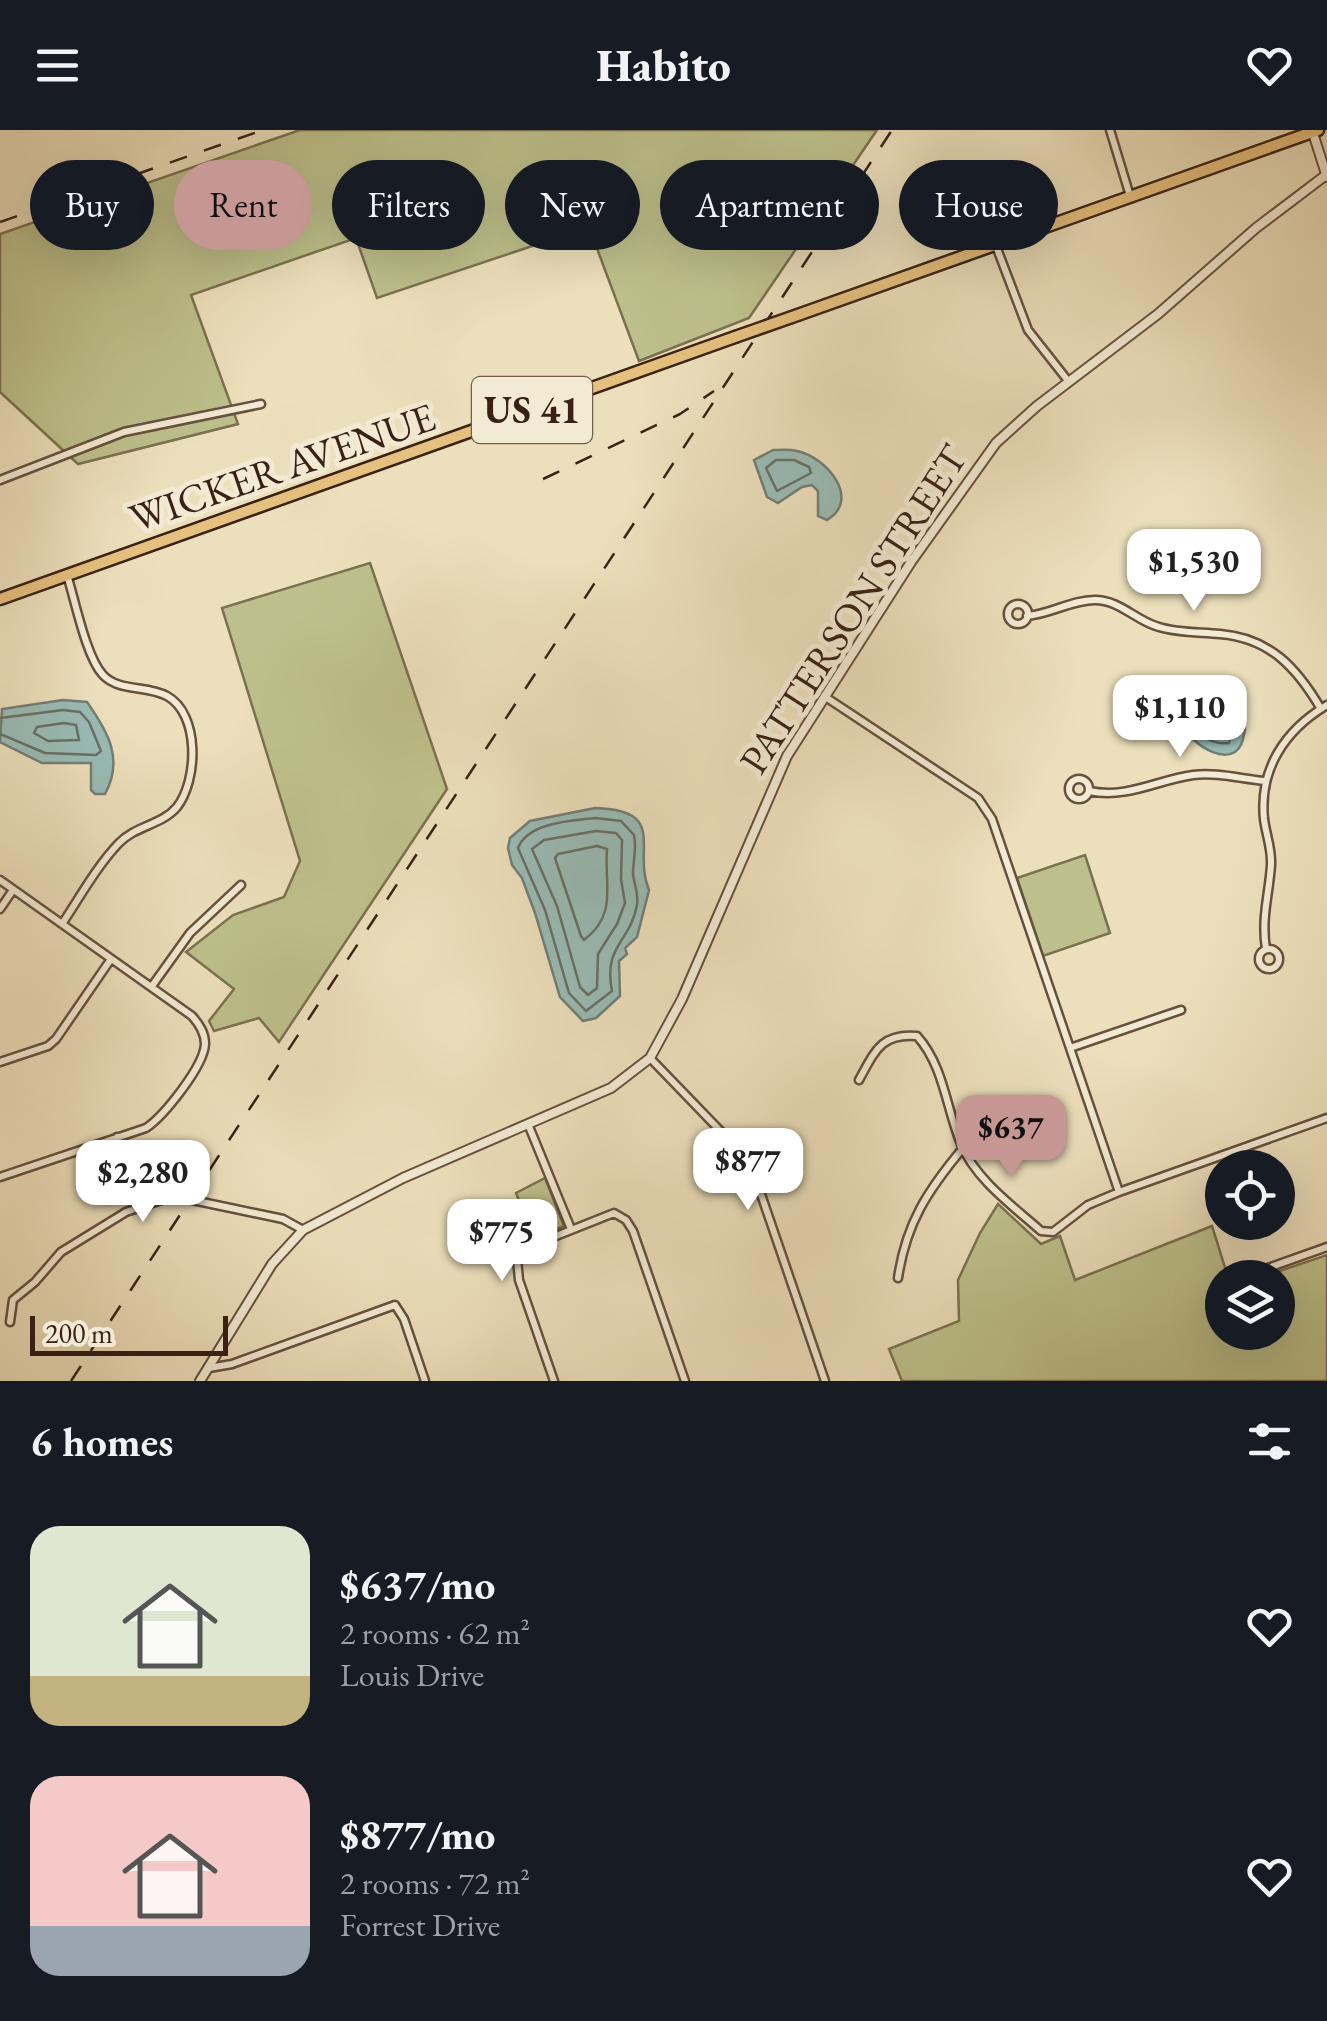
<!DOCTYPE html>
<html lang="en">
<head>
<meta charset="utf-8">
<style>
	:root { --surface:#171b24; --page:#20242c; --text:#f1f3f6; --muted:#9ea1a6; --accent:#c59692 }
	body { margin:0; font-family:"EB Garamond",serif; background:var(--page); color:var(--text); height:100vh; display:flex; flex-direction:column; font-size:38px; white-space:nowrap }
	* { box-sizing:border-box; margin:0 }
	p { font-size:32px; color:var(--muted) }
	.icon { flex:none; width:55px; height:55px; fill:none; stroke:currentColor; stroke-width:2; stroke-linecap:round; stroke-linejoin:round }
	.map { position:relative; height:1251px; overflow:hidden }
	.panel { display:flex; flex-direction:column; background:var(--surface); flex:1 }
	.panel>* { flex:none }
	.guide { position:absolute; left:30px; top:30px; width:1268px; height:90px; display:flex; gap:20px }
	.fabs { position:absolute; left:1205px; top:1020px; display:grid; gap:20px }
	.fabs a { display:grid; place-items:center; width:90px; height:90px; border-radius:50%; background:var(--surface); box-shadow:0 10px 40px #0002; font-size:50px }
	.scale { position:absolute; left:30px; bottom:25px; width:198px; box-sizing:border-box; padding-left:10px; border:5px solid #392215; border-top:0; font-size:28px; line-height:35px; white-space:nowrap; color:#392215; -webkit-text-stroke:8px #f3ead3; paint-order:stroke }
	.price { position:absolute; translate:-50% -85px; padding:0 22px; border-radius:20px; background:#fff; color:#222; font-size:32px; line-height:65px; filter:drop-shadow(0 2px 5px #0008) }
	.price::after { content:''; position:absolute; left:50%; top:60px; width:30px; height:22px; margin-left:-15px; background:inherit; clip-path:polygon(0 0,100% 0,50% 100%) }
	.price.on { background:var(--accent); color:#111 }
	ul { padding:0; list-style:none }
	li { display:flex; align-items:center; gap:30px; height:250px; padding:0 30px }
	li span { display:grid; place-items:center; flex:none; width:280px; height:200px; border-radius:30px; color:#555 }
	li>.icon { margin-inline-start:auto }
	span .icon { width:120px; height:120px; fill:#fffc; stroke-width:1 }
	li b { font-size:42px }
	h2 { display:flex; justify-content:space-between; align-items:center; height:120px; padding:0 30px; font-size:42px }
	.tag { padding:0 35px; border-radius:45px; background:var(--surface); box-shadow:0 10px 40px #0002; font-size:35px; line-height:90px }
	.tag.on { background:var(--accent); color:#111 }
	header { display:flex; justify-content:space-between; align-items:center; height:130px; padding:0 30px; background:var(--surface); font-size:45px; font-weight:800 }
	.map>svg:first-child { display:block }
</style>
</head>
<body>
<header><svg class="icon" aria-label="menu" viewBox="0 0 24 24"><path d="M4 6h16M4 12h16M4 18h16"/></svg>Habito<svg class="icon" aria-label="heart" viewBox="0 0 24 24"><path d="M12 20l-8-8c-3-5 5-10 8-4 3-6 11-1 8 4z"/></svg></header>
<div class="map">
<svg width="1327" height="1251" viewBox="0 0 1327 1251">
	<rect width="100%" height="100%" fill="#ecdfbb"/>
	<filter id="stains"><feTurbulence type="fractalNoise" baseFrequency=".002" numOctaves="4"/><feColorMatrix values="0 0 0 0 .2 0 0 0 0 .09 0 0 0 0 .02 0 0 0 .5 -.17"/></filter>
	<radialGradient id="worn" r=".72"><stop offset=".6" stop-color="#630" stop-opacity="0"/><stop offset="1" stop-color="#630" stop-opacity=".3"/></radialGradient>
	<path fill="#bdc08c" stroke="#7b7150" stroke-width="2.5" d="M300,0H877L749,188L639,231L589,97L377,168L356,108L191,165L238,294L78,334L0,262V104Z
		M370,433L447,659L279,912L259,888L214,901L209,891L234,859L186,822L233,785L284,767L300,731L222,478Z
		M1085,725L1110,803L1043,826L1017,748Z
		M545,1048L564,1096L535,1108L516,1063Z
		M998,1074L1041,1114L1060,1106L1075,1150L1212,1096L1228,1147L1222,1148V1202H1278V1148L1262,1147L1327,1125V1251H902L889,1219L959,1191L958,1150L980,1103Z"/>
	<path fill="#99bcb6" stroke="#737e76" stroke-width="2.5" d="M773,320C780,320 790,319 797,321C826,327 862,369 827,390L818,386V361L812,355L802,357L778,373L767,367L754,330Z
		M63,570L87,572C108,602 124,629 105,664H95L91,660V633H42L0,612L2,579Z
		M1217,574L1226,575C1231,581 1239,587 1243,593C1247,602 1244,601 1243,609C1235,642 1191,616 1182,594L1187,578H1210Z
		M595,678C669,680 632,719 649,760L637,807L625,818L627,824L619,831L620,866L596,888L583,891L560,867L535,783L522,748L512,735L508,718L510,708L530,691Z"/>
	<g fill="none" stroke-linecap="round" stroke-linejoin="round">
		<path stroke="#696f66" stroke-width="2.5" d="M776,330H794L809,337L811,343L777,361L766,338Z
			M1219,585L1233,598L1229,613C1214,615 1199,607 1193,593L1196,587Z
			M0,588L63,580L80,582L89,592L101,621L96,625L45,623L0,604
			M64,593L76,595L79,610L48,611L34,603L37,597Z
			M595,688L621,691L634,705C637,718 633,730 633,744C634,755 639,762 637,775C630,813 603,815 612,861L586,881L569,863L545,780L518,718C528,692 571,691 595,688Z
			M596,701L616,703L622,710L621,749L625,773L617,794L598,824L597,858L588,865L580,857L557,776L532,719L544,710Z
			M597,716L607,719C604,756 618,784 584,810L581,806L555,728L558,724Z"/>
		<defs>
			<path id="minor" d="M1110,0L1130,66
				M996,116L1028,200L1069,252
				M0,350L124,302L261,274
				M1008 484a10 10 0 1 1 20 0a10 10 0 1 1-20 0Z
				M1027,486C1051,484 1071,470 1095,470C1120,470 1136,491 1159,497C1179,503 1200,502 1220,504C1270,508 1297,538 1321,579
				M824,566L978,668L992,689L1119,1062
				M1069 659a10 10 0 1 1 20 0a10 10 0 1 1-20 0Z
				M1089,661C1127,669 1157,650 1193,645C1218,642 1241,649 1265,651
				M0,750L192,886C200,895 205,903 205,914C204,936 164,986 146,998L0,1047
				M0,779L13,760
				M62,794C80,767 97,736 119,713C135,696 162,695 177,677C198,650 200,584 167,566C147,555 119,562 103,545C86,527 75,470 67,445
				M1259 829a10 10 0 1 1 20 0a10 10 0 1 1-20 0Z
				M1266,819C1261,788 1269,765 1271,735C1272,719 1266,705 1264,689C1259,639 1285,600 1327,575
				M152,856L190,803L241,755
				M1070,918L1181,880
				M650,928L734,1015L752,1038L825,1251
				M0,932L48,916L56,909L111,829
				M859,950C875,921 881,903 917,906C944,936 946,978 961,1014C976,1050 1013,1076 1041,1101L1053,1102L1088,1075L1119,1062L1327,988
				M528,994L571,1099
				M117,1007L133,1053
				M1268,1138L1327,1117
				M898,1148C906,1093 928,1060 963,1018
				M10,1192L13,1170L35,1152L61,1122L126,1082L164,1069L183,1068L283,1089L303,1100
				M209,1238L232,1234L395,1175L404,1189L425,1251
				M554,1251L519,1150L517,1129L526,1118L614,1083L626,1090L633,1101L685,1251"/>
			<path id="tertiary" d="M1312,0L1327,47
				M200,1251L272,1134L303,1100L403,1048L611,958L650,928L682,869L787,626L911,432L996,313L1037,276L1158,184L1256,98L1326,45"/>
			<path id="trunk" d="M792,187L1318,0
				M0,469L735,207"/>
		</defs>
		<use href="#minor" stroke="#66513e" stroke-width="11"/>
		<use href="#tertiary" stroke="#66513e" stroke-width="12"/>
		<use href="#trunk" stroke="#392215" stroke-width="15"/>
		<use href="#minor" stroke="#f3ead3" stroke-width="6"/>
		<use href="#tertiary" stroke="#f3ead3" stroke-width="8"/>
		<use href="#trunk" stroke="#e6c07e" stroke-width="10"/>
		<path stroke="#392215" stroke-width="2.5" stroke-dasharray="18 18" stroke-linecap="butt" d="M0,92L263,0
			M543,349L680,284L714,261
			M71,1251L892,0"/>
		<defs>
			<path id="trunk-bridge" d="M735,207L792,187"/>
		</defs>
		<use href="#trunk-bridge" stroke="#392215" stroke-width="15" stroke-linecap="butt"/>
		<use href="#trunk-bridge" stroke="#e6c07e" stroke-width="10"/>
	</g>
	<g text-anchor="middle" stroke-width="10" stroke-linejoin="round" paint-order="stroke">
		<rect fill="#f3ead3" stroke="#715e4e" stroke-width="2.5" x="472" y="247" width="120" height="66" rx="8"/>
		<g font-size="38" font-weight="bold" fill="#392215">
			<text x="532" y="293">US 41</text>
		</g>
		<g font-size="40" fill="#392215" stroke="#f3ead3">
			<text transform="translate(282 337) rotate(-19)" y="14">WICKER AVENUE</text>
			<text transform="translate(853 479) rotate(-57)" y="14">PATTERSON STREET</text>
		</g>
	</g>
	<rect width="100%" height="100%" filter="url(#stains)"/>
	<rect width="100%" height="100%" fill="url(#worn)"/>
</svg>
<div class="fabs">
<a><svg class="icon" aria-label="locate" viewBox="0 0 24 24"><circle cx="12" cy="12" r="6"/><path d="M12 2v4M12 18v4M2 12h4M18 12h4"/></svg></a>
<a><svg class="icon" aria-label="layers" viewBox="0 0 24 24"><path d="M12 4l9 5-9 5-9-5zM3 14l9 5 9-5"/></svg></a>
</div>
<div class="scale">200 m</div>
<b class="price" style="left:1194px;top:484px">$1,530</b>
<b class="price" style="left:1180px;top:630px">$1,110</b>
<b class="price on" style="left:1011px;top:1050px">$637</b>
<b class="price" style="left:748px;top:1083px">$877</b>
<b class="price" style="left:143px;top:1095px">$2,280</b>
<b class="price" style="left:502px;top:1154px">$775</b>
<div class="guide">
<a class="tag">Buy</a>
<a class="tag on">Rent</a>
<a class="tag">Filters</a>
<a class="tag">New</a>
<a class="tag">Apartment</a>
<a class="tag">House</a>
</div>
</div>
<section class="panel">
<h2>6 homes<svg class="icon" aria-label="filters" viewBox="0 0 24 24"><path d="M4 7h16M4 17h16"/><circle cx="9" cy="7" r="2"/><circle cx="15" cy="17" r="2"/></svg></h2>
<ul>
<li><span style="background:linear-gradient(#dfe7d0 75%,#c2b280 0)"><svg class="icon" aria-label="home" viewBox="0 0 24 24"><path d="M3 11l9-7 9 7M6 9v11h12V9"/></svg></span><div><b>$637/mo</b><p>2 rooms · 62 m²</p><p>Louis Drive</p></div><svg class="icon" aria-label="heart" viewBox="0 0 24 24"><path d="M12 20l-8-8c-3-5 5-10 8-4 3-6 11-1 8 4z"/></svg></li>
<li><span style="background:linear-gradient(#f6c9c9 75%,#9aa5b1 0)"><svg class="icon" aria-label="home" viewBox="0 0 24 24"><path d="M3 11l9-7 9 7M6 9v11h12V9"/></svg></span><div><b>$877/mo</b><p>2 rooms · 72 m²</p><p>Forrest Drive</p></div><svg class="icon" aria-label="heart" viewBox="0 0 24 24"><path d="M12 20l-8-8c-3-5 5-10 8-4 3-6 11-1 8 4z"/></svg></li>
</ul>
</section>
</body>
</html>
